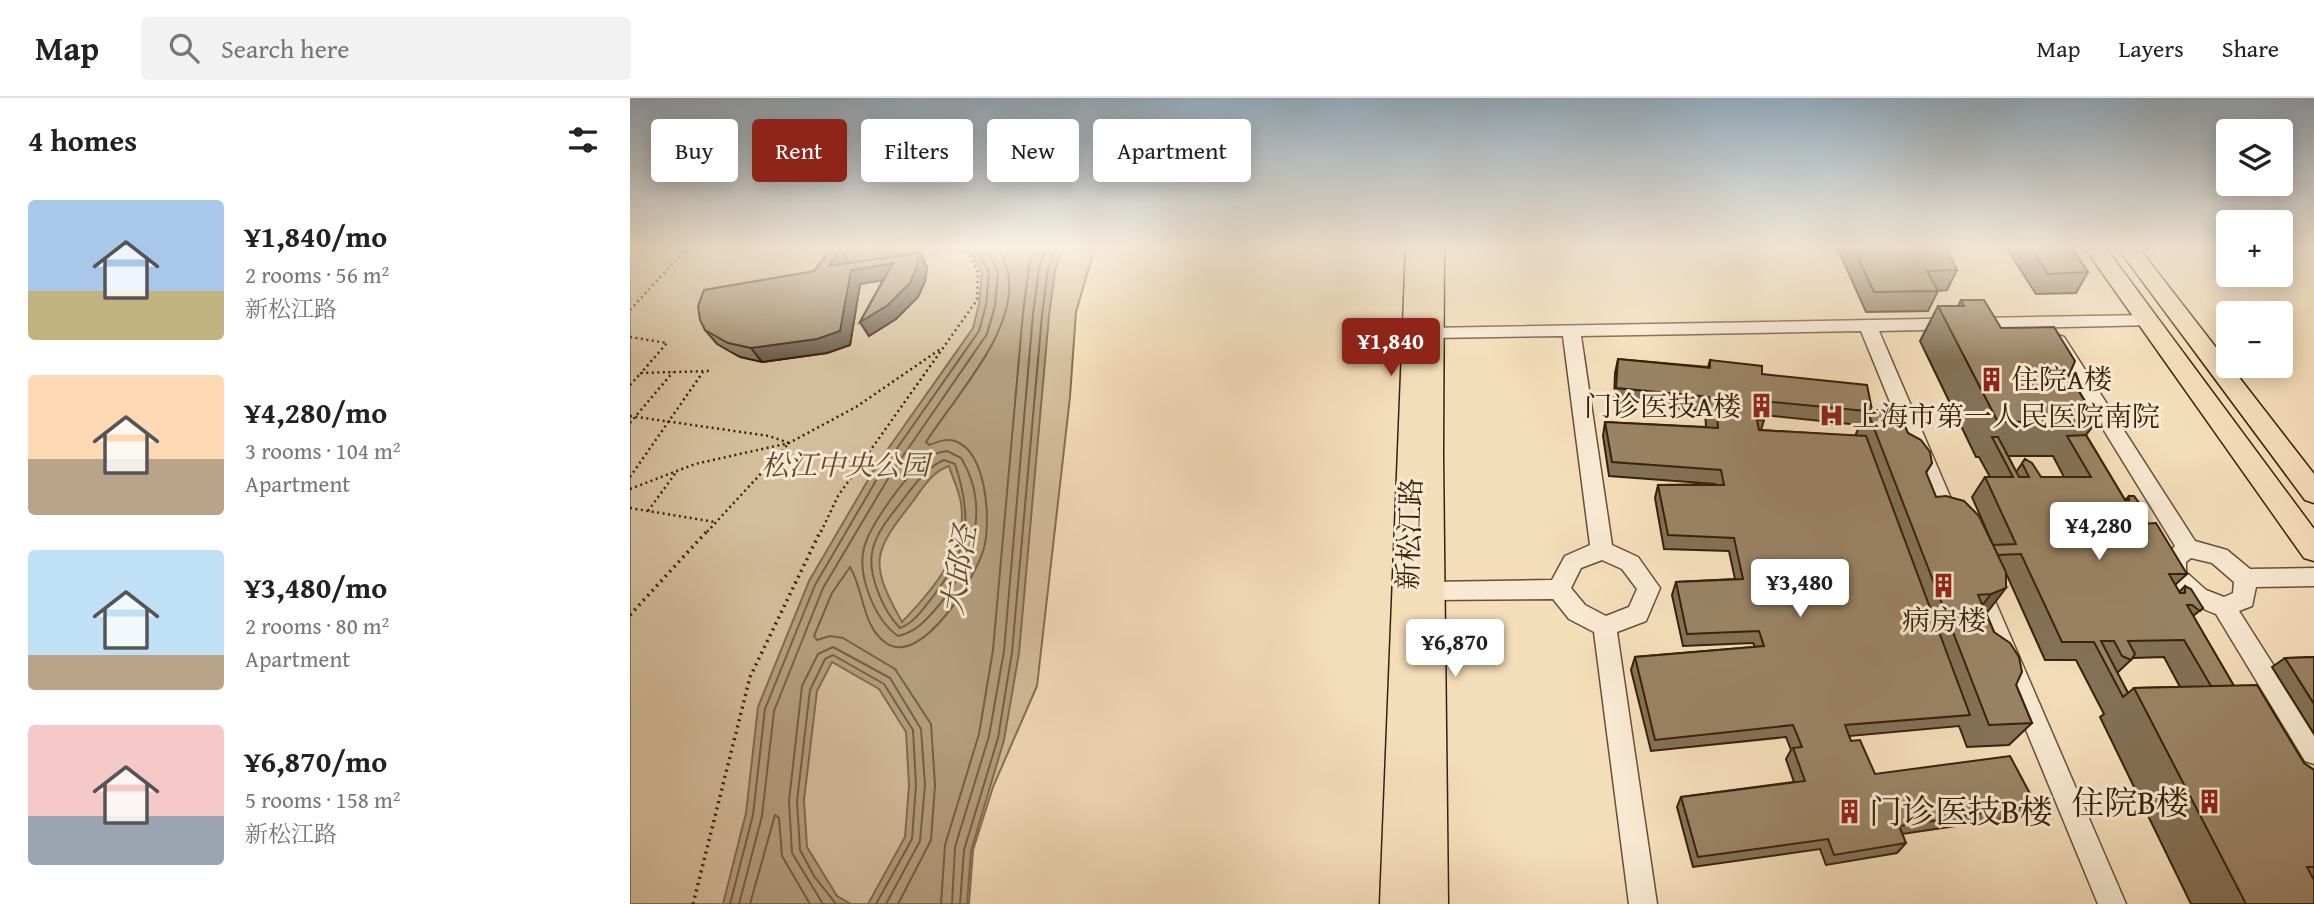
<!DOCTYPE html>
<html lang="en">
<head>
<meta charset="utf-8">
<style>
	:root { --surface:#fff; --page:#f2f2f2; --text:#222; --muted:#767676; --line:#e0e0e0; --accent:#8f2418 }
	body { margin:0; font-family:"Gentium Book Plus","Noto Serif SC",serif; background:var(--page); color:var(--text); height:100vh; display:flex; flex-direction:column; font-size:26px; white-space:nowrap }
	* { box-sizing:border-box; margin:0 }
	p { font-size:23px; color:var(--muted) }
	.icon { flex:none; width:38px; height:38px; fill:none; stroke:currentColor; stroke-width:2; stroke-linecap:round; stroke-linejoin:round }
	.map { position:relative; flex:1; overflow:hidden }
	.panel { display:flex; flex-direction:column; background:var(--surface); width:630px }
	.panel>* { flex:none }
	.guide { position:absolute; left:21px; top:21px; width:665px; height:63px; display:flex; gap:14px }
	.controls { position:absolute; left:1586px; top:21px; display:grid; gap:14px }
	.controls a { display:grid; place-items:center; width:77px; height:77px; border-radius:7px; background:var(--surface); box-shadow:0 4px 18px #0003; font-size:35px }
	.price { position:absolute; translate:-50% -60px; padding:0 16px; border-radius:7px; background:#fff; color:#222; font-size:23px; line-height:46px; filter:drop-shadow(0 2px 4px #0008) }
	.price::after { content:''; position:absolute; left:50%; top:42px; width:21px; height:16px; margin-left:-10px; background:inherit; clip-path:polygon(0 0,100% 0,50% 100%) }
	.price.selected { background:var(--accent); color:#fff }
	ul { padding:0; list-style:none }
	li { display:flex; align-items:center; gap:21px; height:175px; padding:0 28px }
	li span { display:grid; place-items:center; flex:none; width:196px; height:140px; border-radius:7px; color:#555 }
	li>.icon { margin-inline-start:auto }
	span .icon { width:84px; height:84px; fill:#fffc; stroke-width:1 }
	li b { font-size:30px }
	h2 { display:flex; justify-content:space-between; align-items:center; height:84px; padding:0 28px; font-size:30px }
	.tag { padding:0 24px; border-radius:7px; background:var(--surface); box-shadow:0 4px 18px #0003; font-size:24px; line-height:63px }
	.tag.selected { background:var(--accent); color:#fff }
	header { display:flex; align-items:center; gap:42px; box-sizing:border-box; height:98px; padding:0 35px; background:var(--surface); border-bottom:2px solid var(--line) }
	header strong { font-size:33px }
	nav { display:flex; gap:38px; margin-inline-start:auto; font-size:24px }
	.search { width:490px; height:63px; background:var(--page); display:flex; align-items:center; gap:18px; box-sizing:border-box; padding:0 24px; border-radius:7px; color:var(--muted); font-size:26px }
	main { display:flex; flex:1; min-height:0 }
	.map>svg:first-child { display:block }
</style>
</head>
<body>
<header>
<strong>Map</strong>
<div class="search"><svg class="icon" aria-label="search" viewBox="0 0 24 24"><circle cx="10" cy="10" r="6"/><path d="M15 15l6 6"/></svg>Search here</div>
<nav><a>Map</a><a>Layers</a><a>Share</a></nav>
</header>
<main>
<section class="panel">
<h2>4 homes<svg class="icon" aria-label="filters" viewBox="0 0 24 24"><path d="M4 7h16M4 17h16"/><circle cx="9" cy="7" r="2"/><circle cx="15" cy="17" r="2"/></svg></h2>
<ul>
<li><span style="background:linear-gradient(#a9c7e8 65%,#c2b280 0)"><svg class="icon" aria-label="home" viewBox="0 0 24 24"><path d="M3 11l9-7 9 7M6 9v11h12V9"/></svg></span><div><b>¥1,840/mo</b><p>2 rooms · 56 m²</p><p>新松江路</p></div></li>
<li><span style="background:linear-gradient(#ffd9b3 60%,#b9a48a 0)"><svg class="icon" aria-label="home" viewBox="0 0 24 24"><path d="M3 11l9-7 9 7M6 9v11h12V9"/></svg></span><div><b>¥4,280/mo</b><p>3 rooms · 104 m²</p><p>Apartment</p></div></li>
<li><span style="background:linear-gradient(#bfe0f5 75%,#b9a48a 0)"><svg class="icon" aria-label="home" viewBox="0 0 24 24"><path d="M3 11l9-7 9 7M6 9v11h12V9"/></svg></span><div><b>¥3,480/mo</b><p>2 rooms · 80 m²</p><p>Apartment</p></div></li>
<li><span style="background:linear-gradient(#f6c9c9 65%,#9aa5b1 0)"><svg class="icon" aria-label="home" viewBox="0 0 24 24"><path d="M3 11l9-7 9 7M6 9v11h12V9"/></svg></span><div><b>¥6,870/mo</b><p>5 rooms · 158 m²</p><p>新松江路</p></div></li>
</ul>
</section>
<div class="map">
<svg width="1684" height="806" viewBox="0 0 1684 806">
	<rect width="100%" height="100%" fill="#f4ddb9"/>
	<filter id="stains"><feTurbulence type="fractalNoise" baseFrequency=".00286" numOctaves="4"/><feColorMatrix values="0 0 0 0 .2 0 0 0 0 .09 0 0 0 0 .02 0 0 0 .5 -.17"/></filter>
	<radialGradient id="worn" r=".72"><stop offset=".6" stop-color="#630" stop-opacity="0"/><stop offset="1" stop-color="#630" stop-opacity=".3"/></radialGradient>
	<path fill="#d4bd9b" stroke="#866f53" stroke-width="2" d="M0,149H465L446,214L440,299L407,588L363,689L343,752L339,806H0Z"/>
	<path fill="#b49d7e" stroke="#826b50" stroke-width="2" fill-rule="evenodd" d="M337,149H434L425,173L419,218L389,555L374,642L341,753L337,806H238L275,739L279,687L276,634L249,591L202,564L187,593L174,702L177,749L207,798L221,806H93L116,715L128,609L179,483L248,365L343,230L349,206L352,174ZM319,368C322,378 327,389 330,400C341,448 303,492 272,524C238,463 243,454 284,402C294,388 302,374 319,368Z"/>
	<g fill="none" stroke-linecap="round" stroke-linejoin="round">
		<path stroke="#765f44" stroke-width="2" d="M317,353L331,360C361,409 343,465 310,506C298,520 287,534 268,538C245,522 227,478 234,450C240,426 278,375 297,360C302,356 310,354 317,353Z
			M314,362L325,366C344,423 338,454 301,501C292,512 284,525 270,530C253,513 236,474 243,450C248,431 264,414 275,399C286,385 297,369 314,362Z
			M100,806L123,717L135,611L185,487L254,369L349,233L356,207L359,174L345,149
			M109,806L132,718L144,613L193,490L262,374L357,236L365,208L368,174L355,149
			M120,806L145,717L149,720L152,758L180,806
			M193,806L162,755L159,703L172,588L188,556L203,549L260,580L291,631L295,687L290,743L256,806
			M206,806L184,778L170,752L167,703L180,592L195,561L203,557L254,586L283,632L286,687L282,741L246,806
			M268,806L301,742L305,687L301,626L265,571L213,540L200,538L187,542L184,538L202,495L220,469C234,492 232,529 256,545C292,570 347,477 354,450C361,423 357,354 325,343C317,340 307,344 299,347L296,344C325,298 389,232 378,175C376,166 371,157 368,149
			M311,806L315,747L349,636L363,552L393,215L399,168L405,149
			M322,806L325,749L359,638L374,553L403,216L409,170L416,149
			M330,806L334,752L368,640L382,554L412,217L418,171L426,149"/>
		<defs>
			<path id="minor" d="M1518,217L1524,219L1527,223L1524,227L1249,233L1331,424L1328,430L1320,432L1312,430L1309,424L1231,233L951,238L982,447L1008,459L1030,490L1016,523L987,534L1027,806H999L964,534L939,521L923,501L800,502L792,500L789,493L792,486L800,484L922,482L935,458L960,447L933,238L803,240L797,238L794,234L797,230ZM972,462L992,471L1007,491L999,509L976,518L955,507L941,490L951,470Z
				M1428,237L1434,239L1565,443L1597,452L1620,471L1684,470V488L1626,489L1622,508L1609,513L1684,631V666L1675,663L1586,516C1570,510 1538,496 1534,477C1533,472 1534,465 1534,460L1545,448L1419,243ZM1561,460L1582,465L1604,484L1603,495L1594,499L1576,492L1556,474V464Z
				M1348,480L1356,482L1359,489L1496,806H1468L1337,489L1340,482Z"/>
			<path id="major" d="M776,149H814L813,357L818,806H750Z
				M1454,149H1475L1684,431V463L1674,460Z
				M1487,149H1508L1684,376V405L1675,402Z"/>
		</defs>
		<use href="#minor" stroke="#675036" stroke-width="3"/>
		<use href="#major" stroke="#38210b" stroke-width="3"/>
		<path stroke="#38210b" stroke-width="2.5" stroke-dasharray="2 3.5" stroke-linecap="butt" d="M0,212L58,149
			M0,239L37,245L11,275L80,273
			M0,287L11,275
			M0,318L139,338L159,345L77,434
			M0,325L43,274
			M0,379L73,274
			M0,391L65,366L159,345L226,309L312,250
			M0,410L85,424
			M18,413L47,373
			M191,434L208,398L347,202L348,174L335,149"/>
		<path stroke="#38210b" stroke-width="3.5" stroke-dasharray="2 4.5" stroke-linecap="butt" d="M0,517L78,432
			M63,806L120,579L191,432"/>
		<use href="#minor" fill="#f8e9d2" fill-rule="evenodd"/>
		<use href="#major" fill="#f4ddb9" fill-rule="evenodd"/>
	</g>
	<path fill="#847157" stroke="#38210b" stroke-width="2" fill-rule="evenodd" d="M202,149H287L295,163H293L297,169L295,183L288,199L266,221L239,238L230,224L253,182L230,186L220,247L197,255L132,264L110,259L87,246L75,232L184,173Z
		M1207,149H1315L1327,172L1317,192L1308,193L1298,213L1236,214Z
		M1376,149H1441L1458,174L1446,195L1406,196Z
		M1331,202L1439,277L1467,323L1456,337L1495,402L1499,398L1512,416L1507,422L1509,426L1557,476L1545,487L1549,494L1555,488L1573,510L1563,518L1604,588L1674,665L1684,672V806H1561L1470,619L1474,616L1446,562H1415L1376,475L1356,515L1402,625L1379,647L1337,649L1329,628L1219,638L1221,643L1245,676L1406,707L1393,718L1272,736L1276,745L1267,755L1196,767L1190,751L1063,769L1047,709L1051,699L1164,684L1156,661L1161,652L1156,639L1021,653L1001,572L1005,559L1125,549L1123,545L1053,548L1042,497L1046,484L1105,481L1099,453L1034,451L1025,400L1028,387L1086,386L979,378L973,338L975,324L1076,329L1075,313L984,304L985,275L988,261L1078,269L1080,262L1132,276L1242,312L1278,335L1302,365L1296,375L1306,399L1363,447L1342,399L1355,379H1360L1349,359H1346L1290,243L1308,208H1328ZM1134,317L1230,327L1225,338L1131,332L1134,322ZM1378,358H1423L1434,379H1411L1395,361L1386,374ZM1534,559L1550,589L1504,590L1498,595L1487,575L1503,560Z
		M1684,559V636L1642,569L1655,560Z"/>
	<path fill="#6c5c47" stroke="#38210b" stroke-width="2" d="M211,151L219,165L208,182L199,168Z
		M289,155L297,169L295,183L288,199L266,221L239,238L230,224Z
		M263,165L271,179L230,186L220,247L197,255L132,264L121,250L221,172Z
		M1376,490L1356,516L1341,522L1361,496Z"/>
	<path fill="#9a8365" stroke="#38210b" stroke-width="2" d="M202,149H286L211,151L199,168L289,155L287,169L280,185L258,207L230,224L263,165L221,172L210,233L187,241L121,250L98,245L75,232L70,222L68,208L74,192L184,173Z
		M1223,149H1315L1327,172L1297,173L1308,193L1244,194Z
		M1400,149H1441L1458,174L1418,176Z
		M1331,202H1354L1371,230L1424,229L1445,263L1439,277L1467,323L1368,324L1308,208H1334Z
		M988,261L1080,270V262L1132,268V276L1237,287L1242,312H1237L1236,313L1133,303L1134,322H1127L1129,332L1236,338L1340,617L1215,627L1221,643L1230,642L1245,676L1380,658L1406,707L1269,728L1276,745L1204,757L1198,741L1068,759L1051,699L1175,683L1163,650L1172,649L1163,627L1025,642L1005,559L1134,548L1129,533L1057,536L1046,484L1113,481L1104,440L1038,437L1028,387H1094L1091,372L982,364L975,324L1088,330L1087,318L1080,317L1079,299L986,290Z
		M1237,312H1268L1278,335L1291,342L1300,354L1302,365L1296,374L1306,399L1316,398L1334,403L1349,418L1376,474V490L1361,496L1348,497L1364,534L1380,545L1389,559L1392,574L1386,587L1402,625L1359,627Z
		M1456,337L1495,402H1499V398H1504L1515,413L1512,416L1500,411L1509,426L1526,425L1557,476H1539L1550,495H1555V488L1561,491L1573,510L1570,513L1562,507H1557L1604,588H1581L1554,542L1498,543L1505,556L1501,562L1492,558L1484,543H1471L1498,595L1493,599L1464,544H1432L1391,456L1368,457L1363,447L1386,446L1355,379H1383L1362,339H1368L1389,379H1399L1392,365L1395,361L1402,365L1411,379H1461L1437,338Z
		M1684,559V606L1655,560Z
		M1627,587L1674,665L1684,672V769H1677L1684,782V806H1616L1504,590Z"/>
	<linearGradient id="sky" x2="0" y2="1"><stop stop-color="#93abbe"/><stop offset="0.57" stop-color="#faf0e0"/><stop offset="1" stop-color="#faf0e0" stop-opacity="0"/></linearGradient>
	<rect width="1684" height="262" fill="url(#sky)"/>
	<defs>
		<symbol id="building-bare" viewBox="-9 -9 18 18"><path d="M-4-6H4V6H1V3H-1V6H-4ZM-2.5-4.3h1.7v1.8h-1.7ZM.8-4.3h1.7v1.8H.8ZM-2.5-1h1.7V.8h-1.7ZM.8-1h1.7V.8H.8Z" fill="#8f2418" stroke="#f8e9d2" stroke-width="2.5" paint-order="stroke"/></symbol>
		<symbol id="hospital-bare" viewBox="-9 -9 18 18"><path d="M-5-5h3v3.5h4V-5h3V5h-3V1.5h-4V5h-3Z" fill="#8f2418" stroke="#f8e9d2" stroke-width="2.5" paint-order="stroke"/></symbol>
	</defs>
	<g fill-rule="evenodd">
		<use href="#building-bare" x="1344" y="264" width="35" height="35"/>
		<use href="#building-bare" x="1114" y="290" width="35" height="35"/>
		<use href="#hospital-bare" x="1184" y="300" width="35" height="35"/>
		<use href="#building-bare" x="1296" y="470" width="35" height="35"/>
		<use href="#building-bare" x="1562" y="686" width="35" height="35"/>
		<use href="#building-bare" x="1202" y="696" width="35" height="35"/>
	</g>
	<g text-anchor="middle" stroke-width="6" stroke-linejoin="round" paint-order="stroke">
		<g font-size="28" fill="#38210b" stroke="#f8e9d2" text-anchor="start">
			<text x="1381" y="291">住院A楼</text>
			<text x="1111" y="318" text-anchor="end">门诊医技A楼</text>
			<text x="1222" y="328">上海市第一人民医院南院</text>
			<text x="1314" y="532" text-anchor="middle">病房楼</text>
		</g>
		<g font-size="28" font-style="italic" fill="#5f482f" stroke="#f8e9d2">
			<text x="215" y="377">松江中央公园</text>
		</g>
		<g font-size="28" fill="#38210b" stroke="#f8e9d2">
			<text transform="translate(779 436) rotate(-88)" y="10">新松江路</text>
		</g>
		<g font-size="30" font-style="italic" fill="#634c33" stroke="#f8e9d2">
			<text transform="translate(329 472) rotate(-81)" y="10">大邱泾</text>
		</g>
		<g font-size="33" fill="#38210b" stroke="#f8e9d2" text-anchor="end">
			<text x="1559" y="716">住院B楼</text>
			<text x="1239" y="725" text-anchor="start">门诊医技B楼</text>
		</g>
	</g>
	<rect width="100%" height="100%" filter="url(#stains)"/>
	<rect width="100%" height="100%" fill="url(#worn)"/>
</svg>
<div class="controls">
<a><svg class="icon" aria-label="layers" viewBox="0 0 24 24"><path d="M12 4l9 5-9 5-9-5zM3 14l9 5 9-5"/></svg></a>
<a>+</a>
<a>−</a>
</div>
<b class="price selected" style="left:761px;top:280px">¥1,840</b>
<b class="price" style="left:1469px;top:464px">¥4,280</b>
<b class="price" style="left:1170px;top:521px">¥3,480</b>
<b class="price" style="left:825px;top:581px">¥6,870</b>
<div class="guide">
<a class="tag">Buy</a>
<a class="tag selected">Rent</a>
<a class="tag">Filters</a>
<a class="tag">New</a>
<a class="tag">Apartment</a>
</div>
</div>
</main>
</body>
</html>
